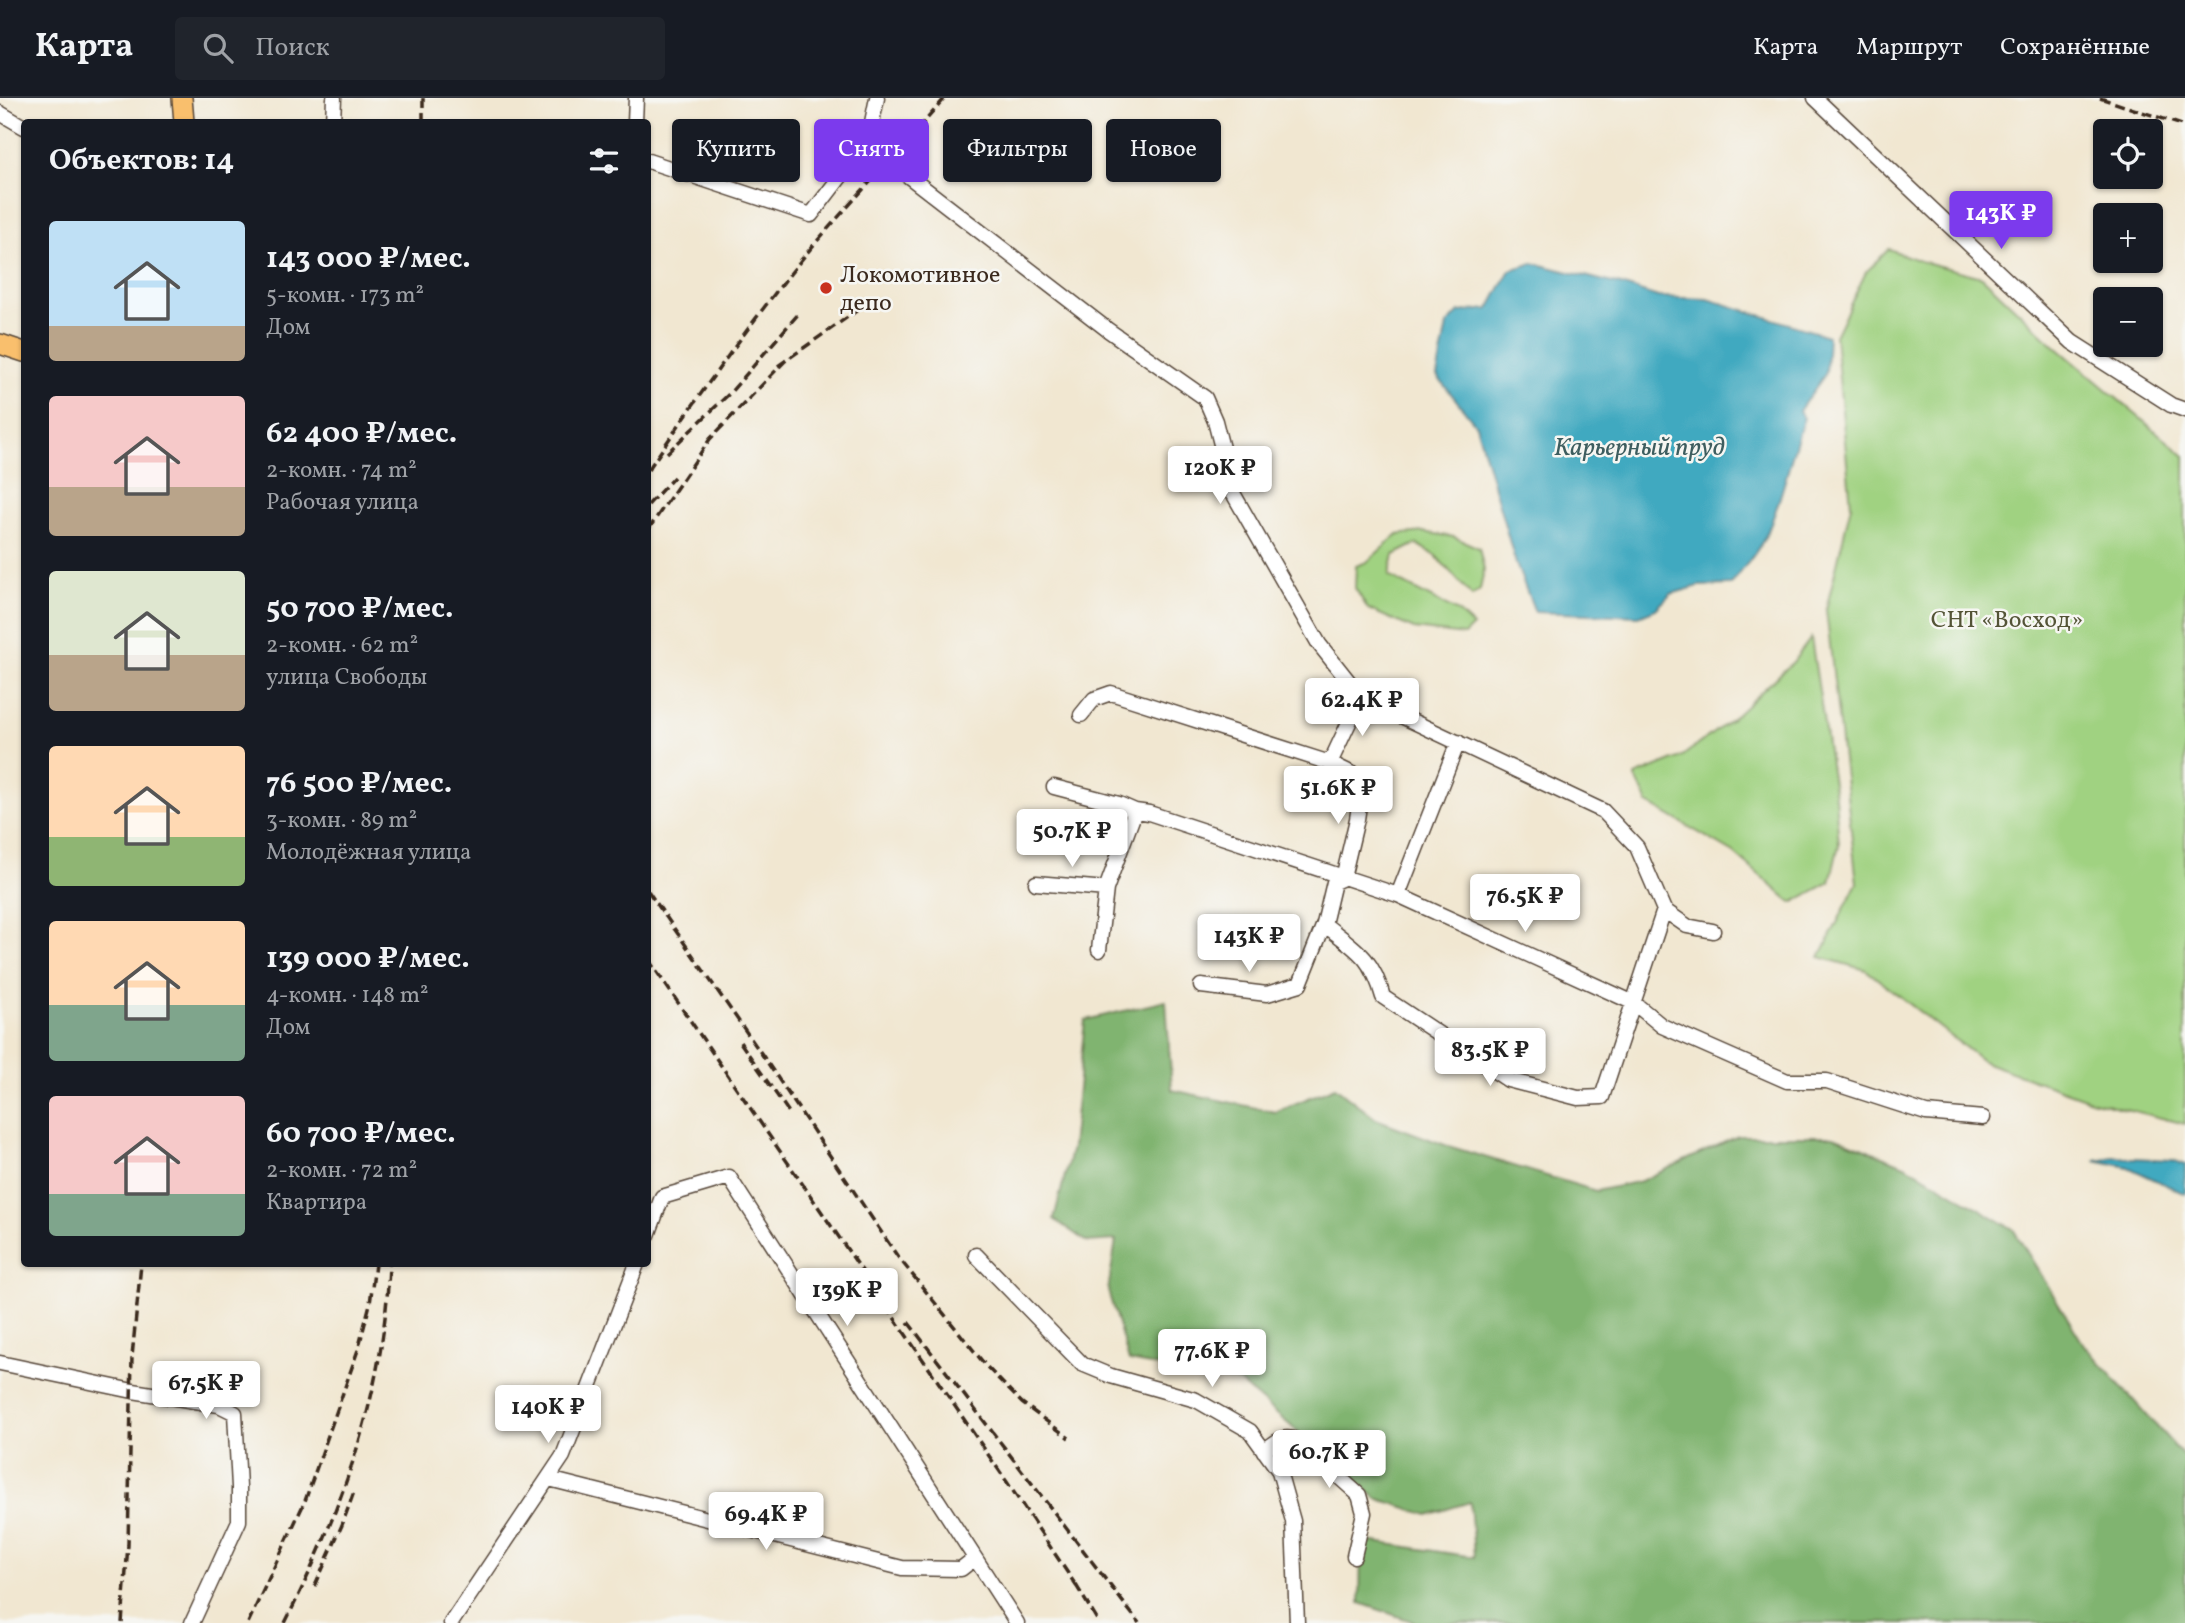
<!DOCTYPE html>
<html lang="ru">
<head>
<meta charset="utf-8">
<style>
	:root { --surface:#171b24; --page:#20242c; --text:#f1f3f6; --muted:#9ea1a6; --line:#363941; --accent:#7c3aed }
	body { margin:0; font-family:Vollkorn,serif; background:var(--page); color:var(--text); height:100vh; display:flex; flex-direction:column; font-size:26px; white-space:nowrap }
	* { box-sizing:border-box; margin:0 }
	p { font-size:23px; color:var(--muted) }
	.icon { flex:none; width:38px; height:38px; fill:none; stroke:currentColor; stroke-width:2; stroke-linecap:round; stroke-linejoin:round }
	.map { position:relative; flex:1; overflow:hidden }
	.side { position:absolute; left:21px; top:21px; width:630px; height:1148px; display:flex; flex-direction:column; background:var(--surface); border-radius:7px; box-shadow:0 2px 5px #0004 }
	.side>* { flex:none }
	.guide { position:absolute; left:672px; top:21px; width:665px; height:63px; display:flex; gap:14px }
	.buttons { position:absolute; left:2093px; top:21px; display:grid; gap:14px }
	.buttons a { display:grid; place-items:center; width:70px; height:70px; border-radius:7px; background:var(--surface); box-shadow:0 2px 5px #0004; font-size:35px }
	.price { position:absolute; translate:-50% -60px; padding:0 16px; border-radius:7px; background:#fff; color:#222; font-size:23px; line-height:46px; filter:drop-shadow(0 2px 4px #0008) }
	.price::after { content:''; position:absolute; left:50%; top:42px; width:21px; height:16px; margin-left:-10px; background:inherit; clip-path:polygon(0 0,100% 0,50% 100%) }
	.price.active { background:var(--accent); color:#fff }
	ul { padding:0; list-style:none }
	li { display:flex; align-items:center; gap:21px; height:175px; padding:0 28px }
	li span { display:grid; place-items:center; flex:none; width:196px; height:140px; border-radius:7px; color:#555 }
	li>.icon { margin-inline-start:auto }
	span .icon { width:84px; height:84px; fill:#fffc; stroke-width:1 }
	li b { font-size:30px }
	h2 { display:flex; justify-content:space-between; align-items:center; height:84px; padding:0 28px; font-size:30px }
	.tag { padding:0 24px; border-radius:7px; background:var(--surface); box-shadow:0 2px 5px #0004; font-size:24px; line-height:63px }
	.tag.active { background:var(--accent); color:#fff }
	header { display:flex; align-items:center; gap:42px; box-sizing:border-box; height:98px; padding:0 35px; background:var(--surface); border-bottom:2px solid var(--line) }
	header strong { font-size:33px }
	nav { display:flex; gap:38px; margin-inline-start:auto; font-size:24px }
	.search { width:490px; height:63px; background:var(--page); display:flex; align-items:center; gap:18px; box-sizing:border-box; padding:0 24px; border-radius:7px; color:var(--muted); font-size:26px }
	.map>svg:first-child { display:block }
</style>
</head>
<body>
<header>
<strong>Карта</strong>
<div class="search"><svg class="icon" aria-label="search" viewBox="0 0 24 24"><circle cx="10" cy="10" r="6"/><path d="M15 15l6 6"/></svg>Поиск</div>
<nav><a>Карта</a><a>Маршрут</a><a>Сохранённые</a></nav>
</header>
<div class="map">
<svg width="2185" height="1525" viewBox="0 0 2185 1525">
	<rect width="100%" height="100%" fill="#f6f6f2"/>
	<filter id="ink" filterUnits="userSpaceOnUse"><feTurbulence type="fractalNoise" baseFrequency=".0143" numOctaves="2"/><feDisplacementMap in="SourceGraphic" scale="14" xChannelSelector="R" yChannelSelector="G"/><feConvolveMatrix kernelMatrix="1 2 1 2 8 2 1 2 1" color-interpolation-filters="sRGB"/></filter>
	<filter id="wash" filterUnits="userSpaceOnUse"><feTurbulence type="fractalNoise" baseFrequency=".00686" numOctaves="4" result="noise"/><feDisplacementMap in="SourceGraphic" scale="28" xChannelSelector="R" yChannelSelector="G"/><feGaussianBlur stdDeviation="1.57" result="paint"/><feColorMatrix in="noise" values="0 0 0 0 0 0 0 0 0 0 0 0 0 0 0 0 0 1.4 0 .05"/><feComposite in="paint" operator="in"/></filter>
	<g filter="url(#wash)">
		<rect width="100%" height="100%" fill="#f1e7d1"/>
		<path fill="#a0d281" stroke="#6e7e50" stroke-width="2" d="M1889,151L1920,163L1982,179L2056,249L2185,358V1026L2090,1002L1984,964L1866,872L1820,859L1857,785L1826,512L1851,407L1835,238L1866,174Z
			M1423,434L1454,439L1479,450L1484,472L1480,492L1472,498L1436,458L1416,446L1394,457L1389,478L1458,514L1473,528L1464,537L1414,531L1368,511L1355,490L1356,468L1367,464L1397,437Z
			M1811,540L1835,699L1839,747L1830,784L1792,805L1734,755L1648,705L1635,678L1681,659L1733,620L1793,564Z"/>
		<path fill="#80b46f" stroke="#5e6f46" stroke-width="2" d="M1166,903L1172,992L1275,1014L1335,989L1376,1021L1445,1047L1596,1093L1641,1083L1738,1038H1834L1907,1068L2013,1131L2084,1247L2185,1360V1525H1417L1360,1505L1361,1442L1474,1459L1470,1404L1428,1417L1376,1400L1239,1284L1129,1263L1108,1193L1116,1142L1087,1144L1054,1121L1072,1049L1085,922Z"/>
		<path fill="#40a9c0" stroke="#3e6a6f" stroke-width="2" d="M1533,165L1621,187L1658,199L1708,201L1828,238L1826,275L1799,313L1804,320C1791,357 1783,397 1768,433C1760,452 1743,470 1731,487L1699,488L1671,496L1656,511L1639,518L1535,514L1516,466L1476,327L1437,278L1447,227L1459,214L1489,211L1510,172Z
			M2114,1059L2172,1062L2185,1067V1096L2128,1069L2095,1062Z"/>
	</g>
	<g filter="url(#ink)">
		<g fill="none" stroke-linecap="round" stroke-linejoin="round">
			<defs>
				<path id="minor" d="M877,0L869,39L890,64L1108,232L1205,300L1215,323L1234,397L1319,546L1361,599L1603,713L1637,749L1664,812L1687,828L1713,833
					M1815,0L2072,244L2171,307L2185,312
					M0,15L24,29
					M333,24L334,0
					M635,24L636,0
					M648,63L811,117L844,74L874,47
					M1081,617L1094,601L1111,595L1330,665L1363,681L1357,721L1343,780L1334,784L1324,826L1300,886L1267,896L1201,888
					M1330,665L1361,599
					M1054,689L1119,706L1135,713L1149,715L1398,797L1634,905L1662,928L1787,983H1827L1926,1015L1983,1020
					M1036,785L1106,791
					M1398,797L1458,644
					M1324,826C1355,851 1372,858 1383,899L1508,982L1578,1000L1602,999L1664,812
					M1099,852L1106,791L1135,713
					M648,1137L662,1099L729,1079L1017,1525
					M976,1157L1082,1266L1111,1278L1196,1302L1250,1333L1279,1373L1293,1423L1297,1525
					M0,1265L133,1293L219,1307L235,1315L239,1389V1423L192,1525
					M1264,1353C1277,1343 1283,1336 1299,1343L1359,1397L1364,1415L1354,1458
					M549,1381L902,1470L961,1471L975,1460
					M451,1525L563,1358L637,1166"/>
				<path id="major" d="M182,0L184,24
					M0,246L24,254"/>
			</defs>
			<use href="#minor" stroke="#564639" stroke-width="17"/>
			<use href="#major" stroke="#564639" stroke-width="22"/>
			<use href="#minor" stroke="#fff" stroke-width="14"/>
			<use href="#major" stroke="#f9bf6d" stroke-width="19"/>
			<path stroke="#3b2a1e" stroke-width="3.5" stroke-dasharray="10 5" stroke-linecap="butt" d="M2100,0L2185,28
				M423,24V0
				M778,268L862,209
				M667,355L730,295L800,214
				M648,372C698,299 750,225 806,156C851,103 900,53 945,0
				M648,407L674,379
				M648,432L710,341L786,262
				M648,793L763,958L898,1159L987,1269L1022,1305L1069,1340
				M648,861L1007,1384L1081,1495
				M740,944L790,1016
				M908,1224L1139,1525
				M1076,1487L1099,1525
				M315,1488L342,1427L355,1391
				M122,1525L128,1447L132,1259L141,1166
				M248,1525L305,1403L358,1252L370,1206L375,1166
				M285,1525C342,1412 385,1293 389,1166"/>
		</g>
	</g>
	<circle fill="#c8321e" stroke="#f6f6f2" stroke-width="2.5" cx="826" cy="190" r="7"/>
	<g text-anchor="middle" stroke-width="5" stroke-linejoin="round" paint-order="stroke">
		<g font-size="24" fill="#3b2a1e" stroke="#f6f6f2" text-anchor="start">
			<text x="840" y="184">Локомотивное<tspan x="840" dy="28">депо</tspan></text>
		</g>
		<g font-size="24" fill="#545437" stroke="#f6f6f2">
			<text x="2007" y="529">СНТ «Восход»</text>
		</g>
		<g font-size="26" font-style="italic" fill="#3d5d5f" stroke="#f6f6f2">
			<text x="1639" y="357">Карьерный пруд</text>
		</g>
	</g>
</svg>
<div class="buttons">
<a><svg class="icon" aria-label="locate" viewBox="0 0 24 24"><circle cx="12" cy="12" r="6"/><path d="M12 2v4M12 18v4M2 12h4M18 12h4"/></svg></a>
<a>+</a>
<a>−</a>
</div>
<b class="price active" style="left:2001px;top:153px">143K ₽</b>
<b class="price" style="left:1220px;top:408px">120K ₽</b>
<b class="price" style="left:1362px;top:640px">62.4K ₽</b>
<b class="price" style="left:1338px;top:728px">51.6K ₽</b>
<b class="price" style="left:1072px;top:771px">50.7K ₽</b>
<b class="price" style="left:1525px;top:836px">76.5K ₽</b>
<b class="price" style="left:1249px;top:876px">143K ₽</b>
<b class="price" style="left:1490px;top:990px">83.5K ₽</b>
<b class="price" style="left:847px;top:1230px">139K ₽</b>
<b class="price" style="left:1212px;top:1291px">77.6K ₽</b>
<b class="price" style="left:206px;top:1323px">67.5K ₽</b>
<b class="price" style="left:548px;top:1347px">140K ₽</b>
<b class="price" style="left:1329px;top:1392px">60.7K ₽</b>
<b class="price" style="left:766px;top:1454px">69.4K ₽</b>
<div class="guide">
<a class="tag">Купить</a>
<a class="tag active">Снять</a>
<a class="tag">Фильтры</a>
<a class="tag">Новое</a>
</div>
<section class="side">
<h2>Объектов: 14<svg class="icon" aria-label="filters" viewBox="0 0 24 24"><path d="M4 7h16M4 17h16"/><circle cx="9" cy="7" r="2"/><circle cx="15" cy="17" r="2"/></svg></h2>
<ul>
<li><span style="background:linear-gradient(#bfe0f5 75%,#b9a48a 0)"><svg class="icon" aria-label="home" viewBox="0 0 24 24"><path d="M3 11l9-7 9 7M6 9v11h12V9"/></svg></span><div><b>143 000 ₽/мес.</b><p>5-комн. · 173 m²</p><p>Дом</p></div></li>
<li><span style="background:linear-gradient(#f6c9c9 65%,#b9a48a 0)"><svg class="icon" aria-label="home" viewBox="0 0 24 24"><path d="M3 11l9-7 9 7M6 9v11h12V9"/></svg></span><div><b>62 400 ₽/мес.</b><p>2-комн. · 74 m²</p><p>Рабочая улица</p></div></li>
<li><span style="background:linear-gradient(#dfe7d0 60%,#b9a48a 0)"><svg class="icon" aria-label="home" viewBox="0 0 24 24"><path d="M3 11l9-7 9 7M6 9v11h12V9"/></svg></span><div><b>50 700 ₽/мес.</b><p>2-комн. · 62 m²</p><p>улица Свободы</p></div></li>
<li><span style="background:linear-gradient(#ffd9b3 65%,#8fb573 0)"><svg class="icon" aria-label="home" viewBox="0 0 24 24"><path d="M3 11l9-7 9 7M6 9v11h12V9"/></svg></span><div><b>76 500 ₽/мес.</b><p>3-комн. · 89 m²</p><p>Молодёжная улица</p></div></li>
<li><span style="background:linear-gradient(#ffd9b3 60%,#7fa58c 0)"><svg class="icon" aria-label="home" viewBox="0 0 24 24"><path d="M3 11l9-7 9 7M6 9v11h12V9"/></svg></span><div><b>139 000 ₽/мес.</b><p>4-комн. · 148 m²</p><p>Дом</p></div></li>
<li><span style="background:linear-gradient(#f6c9c9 70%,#7fa58c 0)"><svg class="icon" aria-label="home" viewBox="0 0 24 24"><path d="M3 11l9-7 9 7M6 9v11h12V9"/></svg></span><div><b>60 700 ₽/мес.</b><p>2-комн. · 72 m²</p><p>Квартира</p></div></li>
</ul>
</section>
</div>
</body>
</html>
